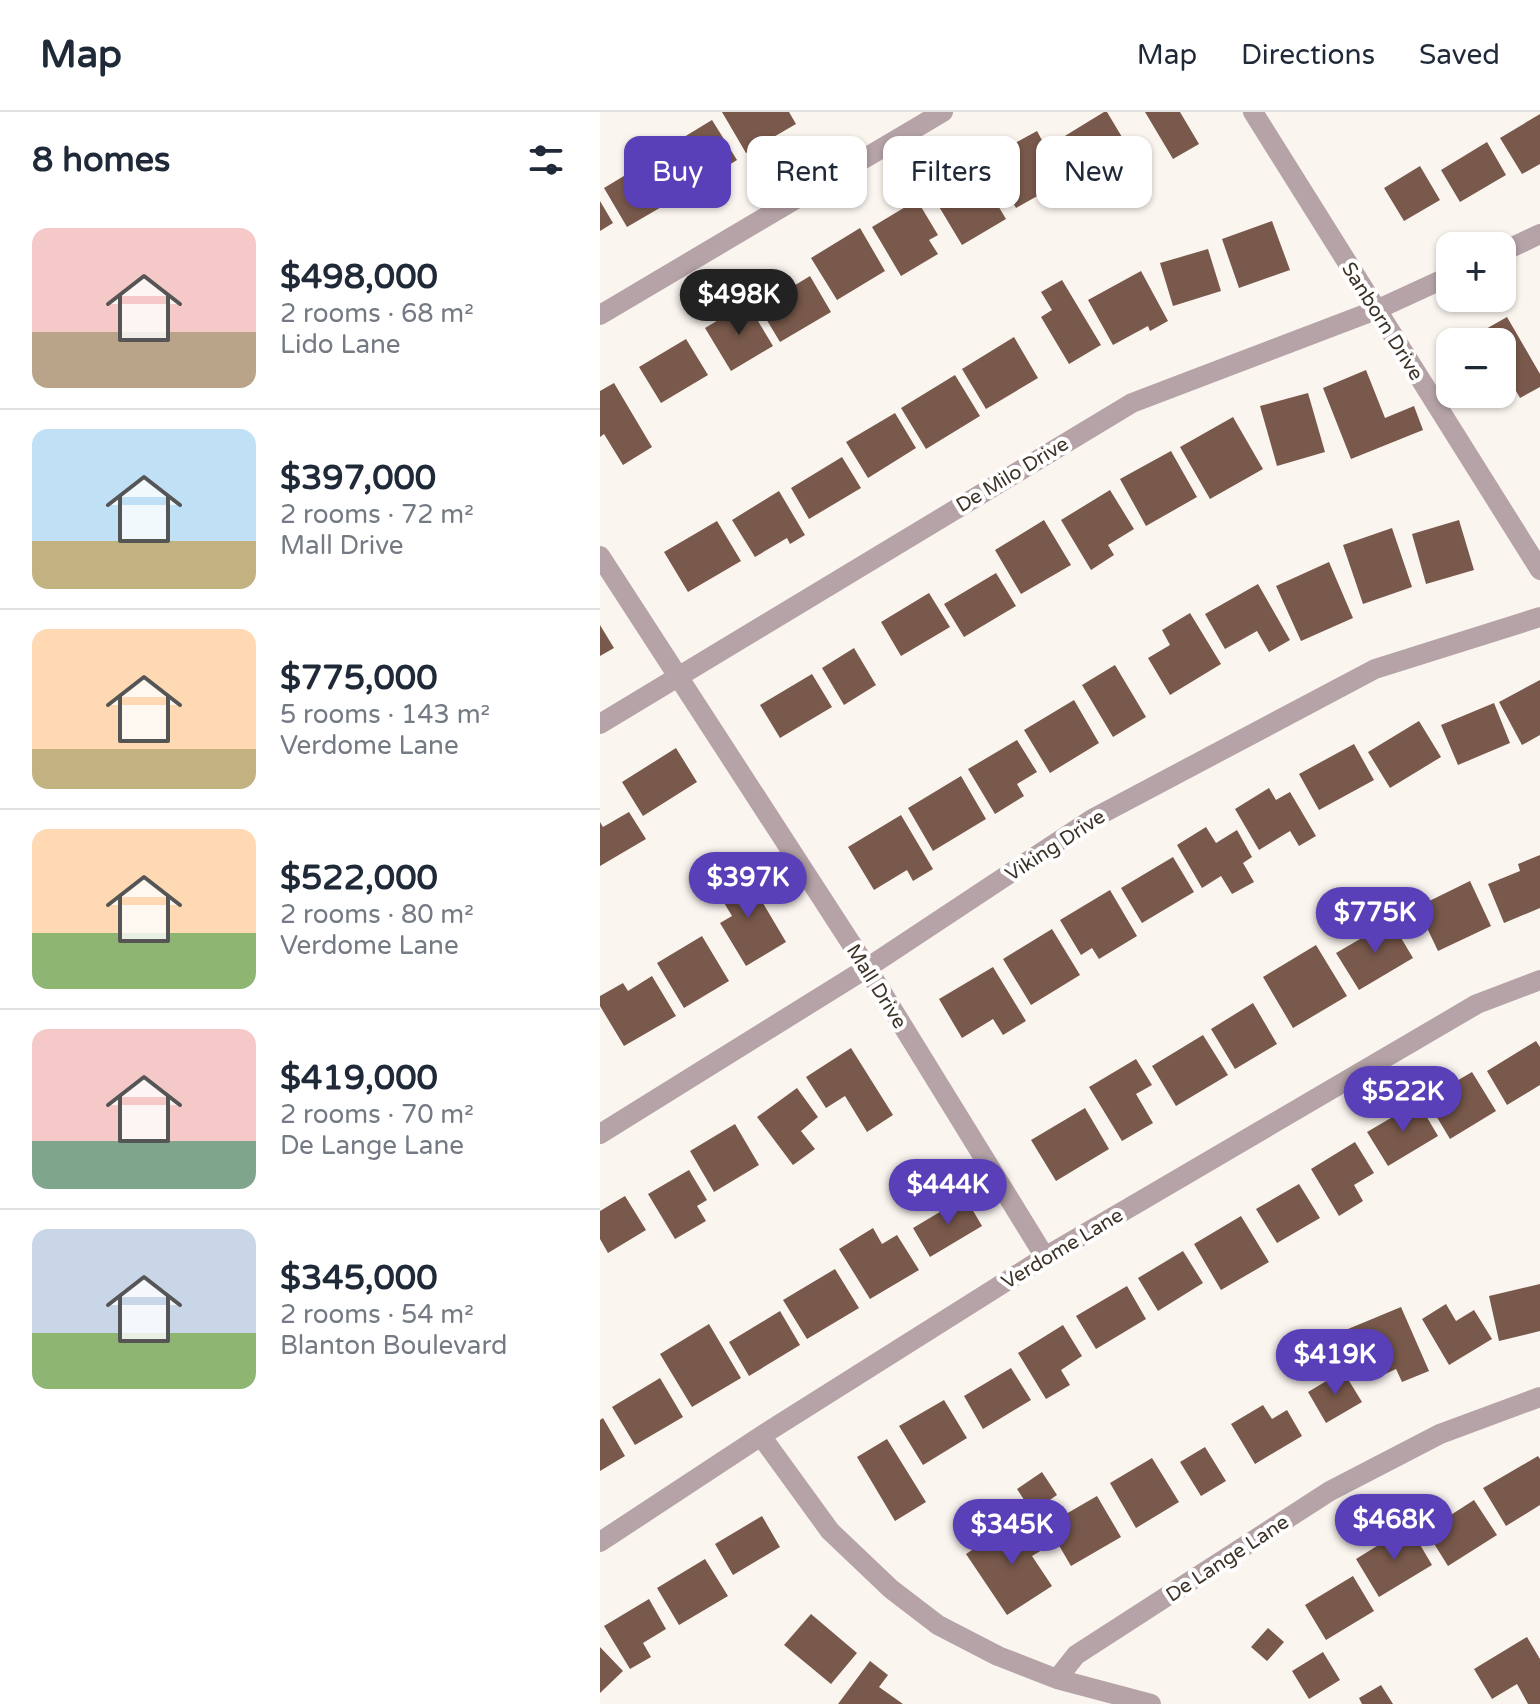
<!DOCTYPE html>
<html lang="en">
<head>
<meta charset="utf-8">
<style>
	:root { --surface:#fff; --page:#f6f6f7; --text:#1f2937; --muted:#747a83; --line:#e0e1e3; --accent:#5a40b8 }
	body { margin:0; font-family:"Varela Round",sans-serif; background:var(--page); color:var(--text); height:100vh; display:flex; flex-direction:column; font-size:30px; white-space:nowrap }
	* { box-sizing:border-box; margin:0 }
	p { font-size:26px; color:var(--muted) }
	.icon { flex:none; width:44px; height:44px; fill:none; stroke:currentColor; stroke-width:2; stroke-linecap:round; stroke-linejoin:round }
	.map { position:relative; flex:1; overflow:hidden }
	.side { display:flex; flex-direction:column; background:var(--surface); width:600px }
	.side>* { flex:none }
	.hud { position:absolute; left:24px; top:24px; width:760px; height:72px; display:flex; gap:16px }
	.buttons { position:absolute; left:836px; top:120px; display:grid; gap:16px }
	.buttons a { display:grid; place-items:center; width:80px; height:80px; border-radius:16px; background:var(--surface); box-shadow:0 2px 6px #0004; font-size:40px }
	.price { position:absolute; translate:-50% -68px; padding:0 18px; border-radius:28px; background:var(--accent); color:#fff; font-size:26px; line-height:52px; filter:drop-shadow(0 2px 4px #0008) }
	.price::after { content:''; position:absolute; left:50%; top:48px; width:24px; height:18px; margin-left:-12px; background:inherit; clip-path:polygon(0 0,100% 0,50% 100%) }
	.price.active { background:#222; color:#fff }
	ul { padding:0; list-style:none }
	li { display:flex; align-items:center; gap:24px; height:200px; padding:0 32px }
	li+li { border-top:2px solid var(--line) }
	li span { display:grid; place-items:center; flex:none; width:224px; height:160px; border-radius:16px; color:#555 }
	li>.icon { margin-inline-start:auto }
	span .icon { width:96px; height:96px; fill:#fffc; stroke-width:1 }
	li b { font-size:34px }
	h2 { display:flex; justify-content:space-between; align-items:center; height:96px; padding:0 32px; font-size:34px }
	.chip { padding:0 28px; border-radius:16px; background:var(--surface); box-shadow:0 2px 6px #0004; font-size:28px; line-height:72px }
	.chip.active { background:var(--accent); color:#fff }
	header { display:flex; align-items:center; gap:48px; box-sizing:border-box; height:112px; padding:0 40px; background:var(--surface); border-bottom:2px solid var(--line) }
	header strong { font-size:38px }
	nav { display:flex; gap:44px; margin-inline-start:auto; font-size:28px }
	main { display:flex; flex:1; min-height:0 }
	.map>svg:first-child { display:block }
</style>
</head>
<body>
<header>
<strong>Map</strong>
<nav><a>Map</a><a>Directions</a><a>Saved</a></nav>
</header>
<main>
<section class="side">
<h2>8 homes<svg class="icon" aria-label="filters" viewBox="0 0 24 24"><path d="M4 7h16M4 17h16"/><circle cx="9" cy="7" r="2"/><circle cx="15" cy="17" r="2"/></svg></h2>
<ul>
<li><span style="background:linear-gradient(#f6c9c9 65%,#b9a48a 0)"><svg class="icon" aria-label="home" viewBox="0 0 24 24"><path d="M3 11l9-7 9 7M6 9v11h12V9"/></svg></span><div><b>$498,000</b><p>2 rooms · 68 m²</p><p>Lido Lane</p></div></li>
<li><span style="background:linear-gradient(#bfe0f5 70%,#c2b280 0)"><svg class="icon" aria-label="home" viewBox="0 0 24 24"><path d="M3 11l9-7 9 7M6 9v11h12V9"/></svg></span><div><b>$397,000</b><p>2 rooms · 72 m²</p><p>Mall Drive</p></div></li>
<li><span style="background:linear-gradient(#ffd9b3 75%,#c2b280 0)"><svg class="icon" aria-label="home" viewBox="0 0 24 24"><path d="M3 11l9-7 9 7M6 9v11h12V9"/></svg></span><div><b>$775,000</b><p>5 rooms · 143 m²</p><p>Verdome Lane</p></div></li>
<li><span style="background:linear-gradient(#ffd9b3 65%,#8fb573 0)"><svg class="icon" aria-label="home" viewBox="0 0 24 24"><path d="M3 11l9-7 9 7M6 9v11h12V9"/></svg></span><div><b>$522,000</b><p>2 rooms · 80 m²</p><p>Verdome Lane</p></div></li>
<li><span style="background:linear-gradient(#f6c9c9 70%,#7fa58c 0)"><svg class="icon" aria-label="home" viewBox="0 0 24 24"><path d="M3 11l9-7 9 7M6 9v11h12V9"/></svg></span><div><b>$419,000</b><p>2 rooms · 70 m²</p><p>De Lange Lane</p></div></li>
<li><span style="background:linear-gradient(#c9d6e8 65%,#8fb573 0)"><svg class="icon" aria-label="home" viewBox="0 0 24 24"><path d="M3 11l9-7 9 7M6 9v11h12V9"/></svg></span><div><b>$345,000</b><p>2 rooms · 54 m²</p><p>Blanton Boulevard</p></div></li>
</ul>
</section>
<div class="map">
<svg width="940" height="1592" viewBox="0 0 940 1592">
	<rect width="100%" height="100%" fill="#fbf5f0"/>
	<path fill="#79594b" d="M122,0H189L196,12L146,41Z
		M504,0H507L525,30L474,60L455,30Z
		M545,0H580L599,32L573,47Z
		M940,2V52L922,62L900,26Z
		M112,8L137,48L85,80L61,39Z
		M437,19L464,69L416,96L388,46Z
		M887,30L906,63L860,90L841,58Z
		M47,50L70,90L27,115L4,76Z
		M820,54L840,88L804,109L784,76Z
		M381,65L406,107L362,133L329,78L348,67L356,80Z
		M317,88L338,123L329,128L338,142L301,164L272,115Z
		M0,89L13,111L0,119Z
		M672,109L690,158L639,176L622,127Z
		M260,116L285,159L237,188L211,146Z
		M608,137L621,179L573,194L560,151Z
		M541,159L568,209L550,219L548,214L513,233L488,188Z
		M210,164L231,200L180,230L159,195Z
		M462,168L501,233L469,252L441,205L452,198L441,180Z
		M147,191L173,234L131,259L105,216Z
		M907,205L940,262V275L920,286L906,261L902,264V230H872L870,226Z
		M414,225L438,266L386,297L362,257Z
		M86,227L108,263L61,291L39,255Z
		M766,258L785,306L814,294L823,318L751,347L723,276Z
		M355,263L380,304L326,337L301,296Z
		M14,271L52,335L23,353L4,322L0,325V279Z
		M708,281L725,340L677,354L660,294Z
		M295,301L316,336L268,366L246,330Z
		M633,305L663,357L610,387L580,335Z
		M571,339L597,385L546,414L520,367Z
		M242,345L261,376L209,407L191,376Z
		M510,378L534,417L508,433L514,443L491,458L461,408Z
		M179,379L205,423L190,432L187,426L155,445L132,408Z
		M444,408L471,453L421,482L395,438Z
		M859,408L874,458L826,472L812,422Z
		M117,409L141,449L88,480L64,440Z
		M792,416L812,475L763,492L743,433Z
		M729,450L753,506L701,529L676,474Z
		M396,461L416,494L364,525L344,492Z
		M658,472L690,528L669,540L657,519L625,537L605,502Z
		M329,481L350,515L301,544L281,510Z
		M590,501L621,552L570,583L548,546L570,533L562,518Z
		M0,513L14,536L0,544Z
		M254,536L276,573L244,593L222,556Z
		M515,553L546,605L513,625L482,573Z
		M212,562L232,595L180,626L160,593Z
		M940,568V623L922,633L899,590Z
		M474,588L499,631L450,661L424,618Z
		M894,591L910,631L858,653L841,613Z
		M819,609L841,645L790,676L768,640Z
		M417,628L437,660L417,672L424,684L395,702L368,657Z
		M754,632L774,668L719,698L699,662Z
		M76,636L97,670L43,704L22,670Z
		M361,664L386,707L333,739L308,696Z
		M669,676L676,688L690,680L716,724L699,734L690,719L659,738L635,697Z
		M29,700L46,727L0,754V710L3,715Z
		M301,703L333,757L313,769L307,758L274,778L248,735Z
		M606,715L616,731L637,718L652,745L643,751L654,770L632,782L621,764L602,776L577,733Z
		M940,743V796L904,811L888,772L920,759L918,752Z
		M573,745L594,780L542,811L521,776Z
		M144,759L186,830L146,854L120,811L132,804L115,776Z
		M870,769L891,814L838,839L817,795Z
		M510,778L537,824L499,847L492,836L481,843L460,808Z
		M791,809L813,846L759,878L736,841Z
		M452,817L480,863L431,893L403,847Z
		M102,824L129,869L84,896L57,851Z
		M716,833L747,884L693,916L663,865Z
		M393,855L426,909L403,923L393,907L362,926L339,887Z
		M52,864L76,904L24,934L0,894V884L23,871L28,879Z
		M653,891L677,932L635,957L611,917Z
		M603,923L628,963L576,994L552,954Z
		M936,929L940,935V973L907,993L887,959Z
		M251,936L293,1003L267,1020L245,984L226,996L206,965Z
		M536,947L552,973L536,982L553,1011L522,1029L489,975Z
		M872,960L896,999L850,1027L826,987Z
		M197,976L218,1005L201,1019L215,1037L193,1053L157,1005Z
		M818,990L838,1024L788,1054L767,1020Z
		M485,996L509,1037L456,1069L431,1028Z
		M135,1012L159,1053L114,1080L90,1039Z
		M755,1030L774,1061L754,1073L763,1089L739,1104L711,1057Z
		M89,1058L107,1088L97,1094L106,1109L75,1127L48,1082Z
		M699,1072L720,1106L677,1131L656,1097Z
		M25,1084L46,1118L8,1141L0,1127V1099Z
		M365,1085L382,1114L330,1145L313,1116Z
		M641,1104L669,1150L621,1178L594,1132Z
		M273,1116L282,1132L297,1123L319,1158L270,1187L239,1137Z
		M583,1139L603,1171L558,1199L538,1166Z
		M235,1157L259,1196L207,1227L183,1188Z
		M940,1172V1219L899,1229L889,1184Z
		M527,1174L546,1207L496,1237L476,1204Z
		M846,1192L856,1209L874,1198L892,1227L849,1253L822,1207Z
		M801,1195L829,1259L802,1270L796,1257L770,1269L748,1217Z
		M180,1199L200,1233L149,1264L129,1230Z
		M109,1212L141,1266L92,1295L60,1242Z
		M463,1213L482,1244L461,1258L470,1273L446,1287L418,1241Z
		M411,1256L431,1288L383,1317L364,1284Z
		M743,1259L762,1290L726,1311L708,1280Z
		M60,1266L83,1305L35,1333L12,1295Z
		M344,1288L367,1326L323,1353L299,1314Z
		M663,1293L672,1307L687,1298L702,1324L655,1352L631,1312Z
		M3,1306L25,1344L0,1359V1308Z
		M287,1327L326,1390L295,1409L257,1345Z
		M605,1335L626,1369L601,1384L580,1350Z
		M938,1344L940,1347V1393L906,1414L883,1376Z
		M552,1346L579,1390L536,1416L510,1371Z
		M442,1360L457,1383L432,1400L417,1377Z
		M497,1384L521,1425L471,1454L447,1413Z
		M874,1388L897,1423L848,1454L826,1419Z
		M162,1404L180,1435L133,1463L115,1432Z
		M432,1412L447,1435L432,1444L452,1474L407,1503L366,1442L409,1414L414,1423Z
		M809,1414L832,1453L779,1485L756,1447Z
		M105,1447L128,1484L79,1513L57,1476Z
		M753,1464L774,1499L726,1528L705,1493Z
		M49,1487L66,1517L43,1531L51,1545L30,1557L4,1514Z
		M211,1502L257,1541L231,1572L184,1533Z
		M668,1516L684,1530L667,1549L651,1535Z
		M927,1525L940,1547V1592H928L917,1572L892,1587L874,1557Z
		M0,1535L23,1559L0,1581Z
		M723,1540L740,1568L709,1587L692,1559Z
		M270,1549L288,1563L279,1575L303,1592H238Z
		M781,1573L793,1592H762L759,1586Z"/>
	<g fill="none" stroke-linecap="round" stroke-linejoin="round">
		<path stroke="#b5a3a7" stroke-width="20" d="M653,0L940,458
			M902,140L940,122
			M0,203L343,0
			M0,444L267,856L445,1145
			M0,612L532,291L776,198L850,164
			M0,1022L267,856L492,707L775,557L940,505
			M161,1324L230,1419L291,1477L338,1513L398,1544L457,1567L551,1592
			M0,1430L161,1324L445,1145L877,892L940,868
			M457,1567L476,1543L730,1379L840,1322L940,1285"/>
	</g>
	<g text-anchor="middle" stroke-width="8" stroke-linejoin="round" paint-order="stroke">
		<g font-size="20" fill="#3e3328" stroke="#fff">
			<text transform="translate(783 209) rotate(58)" y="7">Sanborn Drive</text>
			<text transform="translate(412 362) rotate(-31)" y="7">De Milo Drive</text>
			<text transform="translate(455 733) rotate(-33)" y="7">Viking Drive</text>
			<text transform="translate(277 874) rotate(58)" y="7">Mall Drive</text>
			<text transform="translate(462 1136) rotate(-31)" y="7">Verdome Lane</text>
			<text transform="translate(627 1446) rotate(-33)" y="7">De Lange Lane</text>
		</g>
	</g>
</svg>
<div class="buttons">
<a>+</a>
<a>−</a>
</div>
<b class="price active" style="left:139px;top:225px">$498K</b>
<b class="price" style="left:148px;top:808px">$397K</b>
<b class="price" style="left:775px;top:843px">$775K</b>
<b class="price" style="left:803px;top:1022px">$522K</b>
<b class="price" style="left:348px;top:1115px">$444K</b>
<b class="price" style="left:735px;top:1285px">$419K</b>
<b class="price" style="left:794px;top:1450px">$468K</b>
<b class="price" style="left:412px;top:1455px">$345K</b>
<div class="hud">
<a class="chip active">Buy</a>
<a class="chip">Rent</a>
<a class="chip">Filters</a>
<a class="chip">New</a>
</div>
</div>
</main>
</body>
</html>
